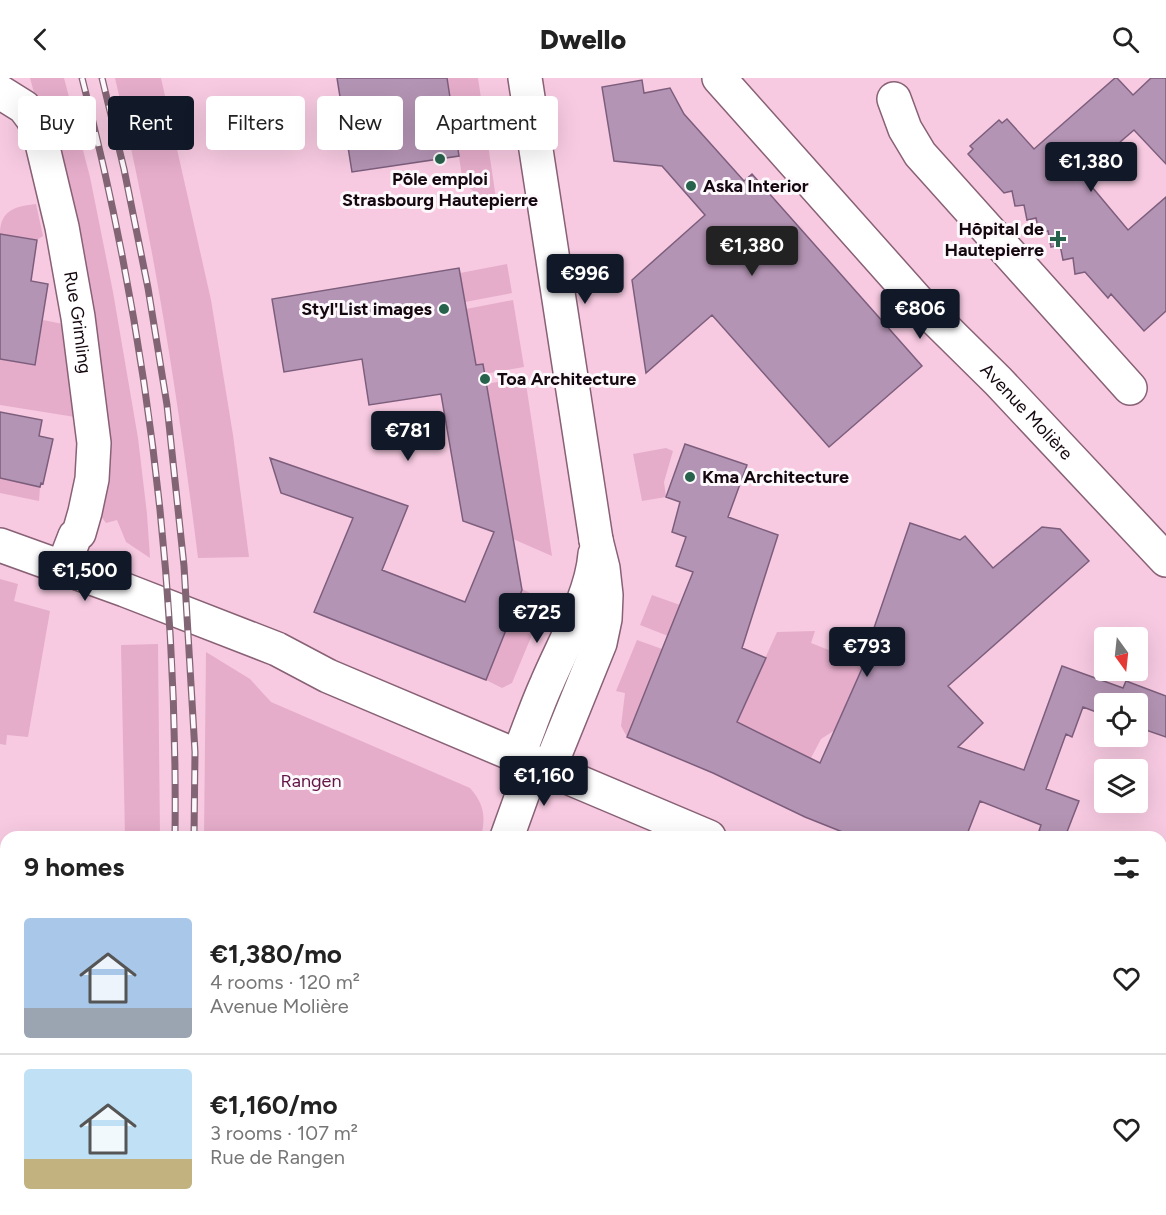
<!DOCTYPE html>
<html lang="en">
<head>
<meta charset="utf-8">
<style>
	:root { --surface:#fff; --page:#f6f6f6; --text:#222; --muted:#767676; --line:#e0e0e0; --accent:#111827 }
	body { margin:0; font-family:Figtree,sans-serif; background:var(--page); color:var(--text); height:100vh; display:flex; flex-direction:column; font-size:22px; white-space:nowrap }
	* { box-sizing:border-box; margin:0 }
	p { font-size:20px; color:var(--muted) }
	.icon { flex:none; width:33px; height:33px; fill:none; stroke:currentColor; stroke-width:2; stroke-linecap:round; stroke-linejoin:round }
	.map { position:relative; flex:1; overflow:hidden }
	.sheet { position:absolute; left:0px; top:753px; width:1167px; height:384px; display:flex; flex-direction:column; background:var(--surface); border-radius:18px 18px 0 0; box-shadow:0 6px 24px #0002 }
	.sheet>* { flex:none }
	.hud { position:absolute; left:18px; top:18px; width:600px; height:54px; display:flex; gap:12px }
	.needle { width:39px; rotate:165deg }
	.fabs { position:absolute; left:1094px; top:549px; display:grid; gap:12px }
	.fabs a { display:grid; place-items:center; width:54px; height:54px; border-radius:6px; background:var(--surface); box-shadow:0 6px 24px #0002; font-size:30px }
	.price { position:absolute; translate:-50% -51px; padding:0 14px; border-radius:6px; background:var(--accent); color:#fff; font-size:20px; line-height:39px; filter:drop-shadow(0 2px 3px #0008) }
	.price::after { content:''; position:absolute; left:50%; top:36px; width:18px; height:14px; margin-left:-9px; background:inherit; clip-path:polygon(0 0,100% 0,50% 100%) }
	.price.selected { background:#222; color:#fff }
	ul { padding:0; list-style:none }
	li { display:flex; align-items:center; gap:18px; height:150px; padding:0 24px }
	li+li { border-top:2px solid var(--line) }
	li span { display:grid; place-items:center; flex:none; width:168px; height:120px; border-radius:6px; color:#555 }
	li>.icon { margin-inline-start:auto }
	span .icon { width:72px; height:72px; fill:#fffc; stroke-width:1 }
	li b { font-size:26px }
	h2 { display:flex; justify-content:space-between; align-items:center; height:72px; padding:0 24px; font-size:26px }
	.chip { padding:0 21px; border-radius:6px; background:var(--surface); box-shadow:0 6px 24px #0002; font-size:21px; line-height:54px }
	.chip.selected { background:var(--accent); color:#fff }
	header { display:flex; justify-content:space-between; align-items:center; height:78px; padding:0 24px; background:var(--surface); font-size:27px; font-weight:800 }
	.map>svg:first-child { display:block }
</style>
</head>
<body>
<header><svg class="icon" aria-label="back" viewBox="0 0 24 24"><path d="M15 5l-7 7 7 7"/></svg>Dwello<svg class="icon" aria-label="search" viewBox="0 0 24 24"><circle cx="10" cy="10" r="6"/><path d="M15 15l6 6"/></svg></header>
<div class="map">
<svg width="1166" height="1137" viewBox="0 0 1166 1137">
	<rect width="100%" height="100%" fill="#f7cae1"/>
	<path fill="#e5adca" d="M30,0H64L90,99L113,214L138,360L147,436L150,480L126,464L117,442L106,445L100,437L41,40Z
		M115,0H161L211,222L233,357L249,479L198,480C178,319 153,158 115,0Z
		M447,0H478L497,127H492L463,105Z
		M36,126L43,158L37,162L0,156C0,132 16,128 36,126Z
		M507,186L512,215L465,224L460,195Z
		M513,222L524,289L484,296L437,294L466,231Z
		M43,242L63,246L75,339L0,327V281L35,286Z
		M525,299L552,478L513,461L486,306Z
		M666,370L673,373L664,404L666,419L642,423L633,376Z
		M0,398L40,409L39,423L0,415Z
		M0,501L18,506L14,523L50,533L28,659L7,657L6,667L0,666Z
		M522,511L546,523L512,605L502,610L486,602Z
		M652,517L680,527L668,558L640,547Z
		M815,553L811,565L864,586L835,652L821,661L811,680L736,644L777,554Z
		M637,562L662,571L627,659L621,648L625,615L616,613Z
		M158,566L160,759H125L121,567Z
		M206,574L250,601L271,624L470,710C484,726 486,738 481,759H204Z
		M180,1131H404L403,1137H179Z
		M516,1131H723L732,1137H513Z"/>
	<path fill="#b494b4" stroke="#7c5e7c" stroke-width="1.5" d="M337,0H447L459,78L352,94Z
		M1115,0H1117L1133,17L1151,0H1166V86L1134,52L1082,97L1128,152L1166,119V233L1144,253L1111,216L1108,220L1085,194L1075,196L1073,180L1063,182L1060,167L1051,169L1048,153L1039,155L1036,140L1027,142L1024,127L1015,128L1012,113L1004,115L968,76L973,71L970,68L999,42L1002,45L1007,41L1034,71Z
		M642,2L644,15L670,10L684,36L744,103L752,96L922,288L829,369L712,237L646,295L632,202L705,137L662,88L614,83L602,9Z
		M0,156L37,162L31,203L48,206L35,287L0,281Z
		M459,190L476,287L483,286L522,512L486,602L314,534L353,440L281,415L270,380L408,428L382,492L465,524L494,454L463,443L441,316L369,327L362,281L284,294L272,221Z
		M0,334L42,342L39,358L53,361L43,406L41,405L40,409L0,400Z
		M685,366L747,387L728,439L778,457L742,570L766,580L737,644L820,685L864,586L862,585L910,445L960,462L965,458L993,490L1042,449L1060,451L1089,483L948,608L983,645L958,669L1024,692L1062,588L1123,610L1126,603L1166,618V659L1137,649V626H1104V637L1083,629L1072,659L1066,656L1046,711L1079,723L1065,759H1056L1039,753L1041,747L980,723L966,759H855L805,739L713,695L627,659L693,494L676,488L686,459L672,454L680,424L666,419Z"/>
	<g fill="none" stroke-linecap="round" stroke-linejoin="round">
		<defs>
			<g id="minor">
				<path id="s1" d="M0,14L24,29L33,41L40,57L62,149L78,239L94,365L92,401L85,434L79,455L75,458L63,489"/>
				<path d="M894,21L905,51L920,76L1130,310"/>
				<path d="M518,678C528,654 536,629 547,605C563,567 592,517 595,476"/>
				<path d="M549,691L600,565L605,541L606,517L603,490L596,462"/>
				<path d="M507,759L534,684"/>
				<path d="M423,1137L424,1131"/>
			</g>
			<g id="tertiary">
				<path d="M525,0L596,462"/>
				<path id="s2" d="M719,0L922,228L998,303L1166,482"/>
			</g>
			<path id="secondary" d="M0,467L125,512L277,571L328,598L709,759
				M1161,935L1166,936"/>
		</defs>
		<use href="#minor" stroke="#886175" stroke-width="36"/>
		<use href="#tertiary" stroke="#886175" stroke-width="36"/>
		<use href="#secondary" stroke="#886175" stroke-width="36"/>
		<use href="#minor" stroke="#fff" stroke-width="33"/>
		<use href="#tertiary" stroke="#fff" stroke-width="33"/>
		<use href="#secondary" stroke="#fff" stroke-width="33"/>
		<defs>
			<path id="rail" d="M82,0C146,248 178,503 175,759
				M102,0L124,91L148,210L167,327L184,488L195,674L194,759
				M148,1137L149,1131
				M170,1137V1131"/>
		</defs>
		<use href="#rail" stroke="#826575" stroke-width="7"/>
		<use href="#rail" stroke="#fdf8fb" stroke-width="4.5" stroke-dasharray="14" stroke-linecap="butt"/>
	</g>
	<g fill="#27624c" stroke="#fdf8fb" stroke-width="2">
		<circle cx="440" cy="81" r="6"/>
		<circle cx="691" cy="108" r="6"/>
		<path d="M1055 152h6v6h6v6h-6v6h-6v-6h-6v-6h6z"/>
		<circle cx="444" cy="231" r="6"/>
		<circle cx="485" cy="301" r="6"/>
		<circle cx="690" cy="399" r="6"/>
	</g>
	<g text-anchor="middle" stroke-width="6" stroke-linejoin="round" paint-order="stroke">
		<g font-size="18" font-weight="bold" fill="#15070f" stroke="#fdf8fb" text-anchor="start">
			<text x="440" y="107" text-anchor="middle">Pôle emploi<tspan x="440" dy="21">Strasbourg Hautepierre</tspan></text>
			<text x="703" y="114">Aska Interior</text>
			<text x="1044" y="157" text-anchor="end">Hôpital de<tspan x="1044" dy="21">Hautepierre</tspan></text>
			<text x="432" y="237" text-anchor="end">Styl'List images</text>
			<text x="497" y="307">Toa Architecture</text>
			<text x="702" y="405">Kma Architecture</text>
		</g>
		<g font-size="18" fill="#15070f" stroke="#fdf8fb">
			<text dy="6" stroke="none"><textPath href="#s1" startOffset="252">Rue Grimling</textPath></text>
			<text dy="6" stroke="none"><textPath href="#s2" startOffset="454">Avenue Molière</textPath></text>
		</g>
		<g font-size="18" fill="#631546" stroke="#fdf8fb">
			<text x="311" y="709">Rangen</text>
		</g>
	</g>
</svg>
<div class="fabs">
<a><svg class="needle" viewBox="-14 -14 28 28"><path d="M0-13l5 13h-10z" fill="#e53935"/><path d="M0 13l5-13h-10z" fill="#767676"/></svg></a>
<a><svg class="icon" aria-label="locate" viewBox="0 0 24 24"><circle cx="12" cy="12" r="6"/><path d="M12 2v4M12 18v4M2 12h4M18 12h4"/></svg></a>
<a><svg class="icon" aria-label="layers" viewBox="0 0 24 24"><path d="M12 4l9 5-9 5-9-5zM3 14l9 5 9-5"/></svg></a>
</div>
<b class="price" style="left:1091px;top:115px">€1,380</b>
<b class="price selected" style="left:752px;top:199px">€1,380</b>
<b class="price" style="left:585px;top:227px">€996</b>
<b class="price" style="left:920px;top:262px">€806</b>
<b class="price" style="left:408px;top:384px">€781</b>
<b class="price" style="left:85px;top:524px">€1,500</b>
<b class="price" style="left:537px;top:566px">€725</b>
<b class="price" style="left:867px;top:600px">€793</b>
<b class="price" style="left:544px;top:729px">€1,160</b>
<div class="hud">
<a class="chip">Buy</a>
<a class="chip selected">Rent</a>
<a class="chip">Filters</a>
<a class="chip">New</a>
<a class="chip">Apartment</a>
</div>
<section class="sheet">
<h2>9 homes<svg class="icon" aria-label="filters" viewBox="0 0 24 24"><path d="M4 7h16M4 17h16"/><circle cx="9" cy="7" r="2"/><circle cx="15" cy="17" r="2"/></svg></h2>
<ul>
<li><span style="background:linear-gradient(#a9c7e8 75%,#9aa5b1 0)"><svg class="icon" aria-label="home" viewBox="0 0 24 24"><path d="M3 11l9-7 9 7M6 9v11h12V9"/></svg></span><div><b>€1,380/mo</b><p>4 rooms · 120 m²</p><p>Avenue Molière</p></div><svg class="icon" aria-label="heart" viewBox="0 0 24 24"><path d="M12 20l-8-8c-3-5 5-10 8-4 3-6 11-1 8 4z"/></svg></li>
<li><span style="background:linear-gradient(#bfe0f5 75%,#c2b280 0)"><svg class="icon" aria-label="home" viewBox="0 0 24 24"><path d="M3 11l9-7 9 7M6 9v11h12V9"/></svg></span><div><b>€1,160/mo</b><p>3 rooms · 107 m²</p><p>Rue de Rangen</p></div><svg class="icon" aria-label="heart" viewBox="0 0 24 24"><path d="M12 20l-8-8c-3-5 5-10 8-4 3-6 11-1 8 4z"/></svg></li>
</ul>
</section>
</div>
</body>
</html>
